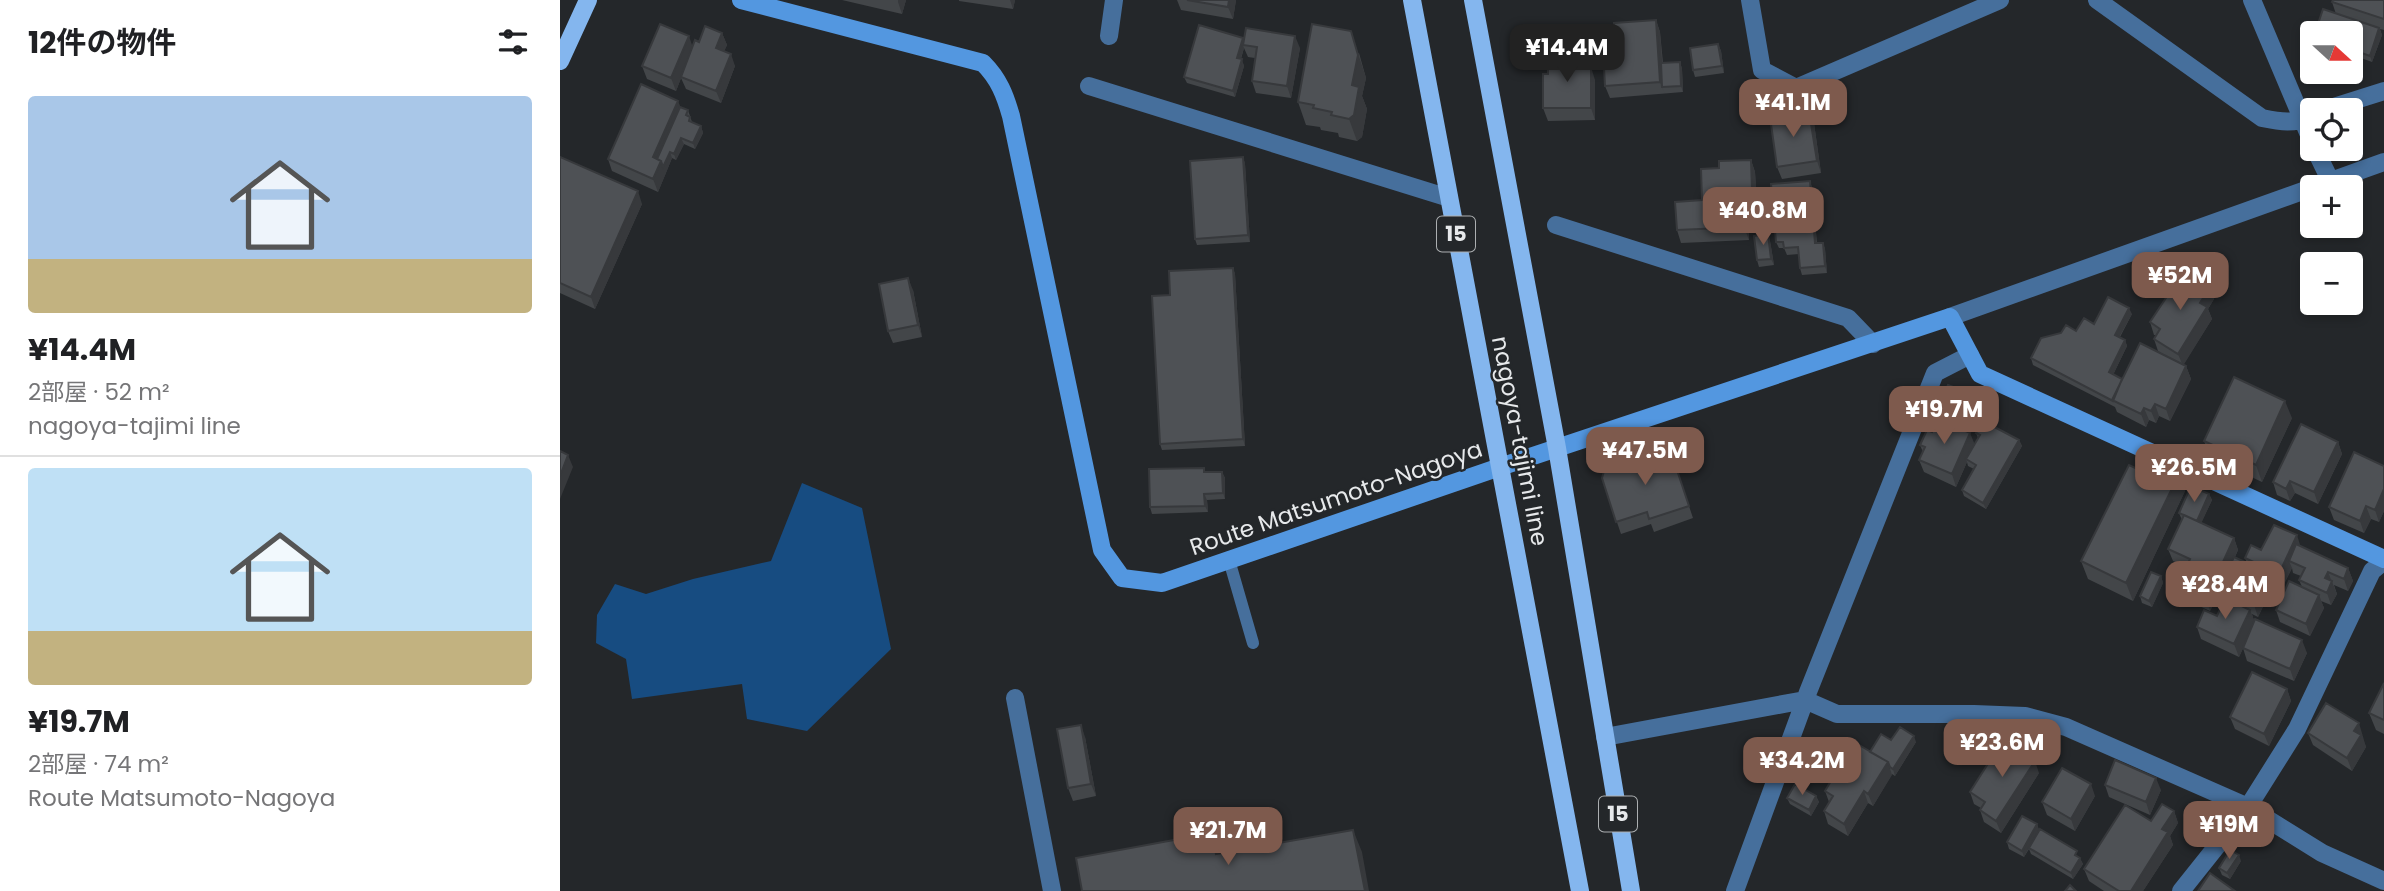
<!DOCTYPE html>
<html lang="ja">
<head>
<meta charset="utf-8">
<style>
	:root { --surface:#fff; --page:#f2f2f2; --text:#202124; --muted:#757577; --line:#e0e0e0; --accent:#7e5a4d }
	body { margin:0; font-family:Poppins,"Noto Sans JP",sans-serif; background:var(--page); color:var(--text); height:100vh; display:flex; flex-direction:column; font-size:26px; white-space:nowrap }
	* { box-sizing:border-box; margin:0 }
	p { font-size:23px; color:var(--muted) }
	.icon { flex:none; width:38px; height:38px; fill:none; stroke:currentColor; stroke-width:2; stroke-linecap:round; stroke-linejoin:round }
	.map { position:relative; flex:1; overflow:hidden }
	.panel { display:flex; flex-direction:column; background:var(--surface); width:560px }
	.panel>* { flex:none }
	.needle { width:46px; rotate:111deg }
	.tools { position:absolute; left:1740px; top:21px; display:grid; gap:14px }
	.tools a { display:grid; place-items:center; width:63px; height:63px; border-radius:7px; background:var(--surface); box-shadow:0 4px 10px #0003; font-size:35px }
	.price { position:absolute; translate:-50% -60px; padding:0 16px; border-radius:14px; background:var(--accent); color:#fff; font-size:23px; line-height:46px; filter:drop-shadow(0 2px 4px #0008) }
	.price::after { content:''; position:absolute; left:50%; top:42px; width:21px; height:16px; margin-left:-10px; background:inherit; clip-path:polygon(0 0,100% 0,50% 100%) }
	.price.on { background:#222; color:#fff }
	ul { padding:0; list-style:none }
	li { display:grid; align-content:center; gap:14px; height:371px; padding:0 28px }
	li+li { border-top:2px solid var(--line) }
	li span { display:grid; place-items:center; height:217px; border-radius:7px; color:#555 }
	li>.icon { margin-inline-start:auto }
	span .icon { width:126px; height:126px; fill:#fffc; stroke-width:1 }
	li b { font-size:30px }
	h2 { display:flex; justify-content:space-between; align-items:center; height:84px; padding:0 28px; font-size:30px }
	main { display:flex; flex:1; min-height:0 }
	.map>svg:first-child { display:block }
</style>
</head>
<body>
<main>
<section class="panel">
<h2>12件の物件<svg class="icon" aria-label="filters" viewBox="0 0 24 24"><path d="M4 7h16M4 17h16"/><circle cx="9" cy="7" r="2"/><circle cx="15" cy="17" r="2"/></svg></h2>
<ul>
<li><span style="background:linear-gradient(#a9c7e8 75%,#c2b280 0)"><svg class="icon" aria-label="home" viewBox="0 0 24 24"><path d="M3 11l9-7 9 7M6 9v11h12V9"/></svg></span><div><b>¥14.4M</b><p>2部屋 · 52 m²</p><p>nagoya-tajimi line</p></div></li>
<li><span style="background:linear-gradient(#bfe0f5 75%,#c2b280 0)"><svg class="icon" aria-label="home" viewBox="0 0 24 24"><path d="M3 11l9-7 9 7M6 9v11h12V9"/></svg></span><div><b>¥19.7M</b><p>2部屋 · 74 m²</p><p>Route Matsumoto-Nagoya</p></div></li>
</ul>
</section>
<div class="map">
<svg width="1824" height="891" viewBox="0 0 1824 891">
	<rect width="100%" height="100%" fill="#24272a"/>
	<path fill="#174c81" d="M242,483L302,508L331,649L247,731L187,719L182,684L72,699L66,659L36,643L37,615L55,584L86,594L133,579L211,561Z"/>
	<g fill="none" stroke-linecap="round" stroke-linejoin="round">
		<path stroke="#466f9c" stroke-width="12" d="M669,560L693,643"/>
		<path stroke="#466f9c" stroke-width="18" d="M1190,0L1202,70L1236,88L1440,0
			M1537,0L1702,118C1721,122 1734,124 1752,116
			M1692,0L1752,142
			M549,36L554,0
			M529,86L889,198
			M1764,110L1824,91
			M1755,149L1770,180
			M996,225L1288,318L1313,344
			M455,698L492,891
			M1045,737L1245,700L1277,714H1414L1465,716L1506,727L1688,807L1762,853L1824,881
			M1175,891L1248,692L1375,373L1410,355
			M1621,891L1688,807L1737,729L1812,571L1824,561"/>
		<path stroke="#466f9c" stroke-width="18" d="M1390,317L1824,162"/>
		<path stroke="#5397e0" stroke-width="18" d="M181,0L423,63C439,79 445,95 451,116L542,550L562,578L602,583L940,467L1390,317L1420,374L1824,559"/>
		<path stroke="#84b6ee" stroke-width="18" d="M852,0L1020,891
			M913,0L997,448L1071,891
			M0,61L28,0"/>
	</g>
	<path fill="#434649" d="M282,0H346L342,14Z
		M399,0H455L453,9L399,1Z
		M617,0H676L673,19L621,10Z
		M1824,0V30L1820,29L1822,35L1812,62L1790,54V33L1776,14L1772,2Z
		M1096,20L1100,32L1103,63L1120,62L1122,69L1123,92L1050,98L1045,86L1056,49Z
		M162,33L167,45L164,51L175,66L161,103L126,89L121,78L116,91L87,79L82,66L133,47L139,42Z
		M684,40L740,48L731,98L696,93L692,81L695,58L688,57L684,48L681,59L684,66L675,97L627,83L624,77Z
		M1158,44L1161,51L1164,73L1135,77L1133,70Z
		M799,53L806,78L802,96L807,109L802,137L797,141L779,137L778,133L761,130L760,127L746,125L738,102Z
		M1017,55L1021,67L1035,80V120L988,121L983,108L988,74Z
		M128,110L132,122L141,126L143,133L135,149L124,144L116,160L112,158L98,192L52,171L48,159Z
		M1249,111L1254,123L1261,173L1222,179L1217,167Z
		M0,157L82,204L35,309L0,293Z
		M683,157L685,164L690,242L637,245L635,239Z
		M1191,160L1195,172L1196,190L1206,202L1207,232L1189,233V240L1121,243L1117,230L1142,200L1159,168Z
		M1250,181L1252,188L1257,243H1263L1265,249L1267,273L1242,275L1240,268L1239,254L1227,255L1224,248H1219L1216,242Z
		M1208,234L1210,241L1214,265L1199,267L1197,260Z
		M673,268L675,274L685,446L602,450L600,444L610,295Z
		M1650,287L1654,299L1648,309L1652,319L1623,365L1626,366L1631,379L1610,421L1599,416L1596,423L1589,420L1586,427L1557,412L1555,407L1473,365L1471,358L1516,331L1534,324L1572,314L1560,337L1565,340L1567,346L1553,375L1562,379L1607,357L1598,351L1594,339L1596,335H1594L1590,322Z
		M353,290L362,337L333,343L328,331Z
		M1401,390L1404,397L1393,422L1380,417L1377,410Z
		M1732,418L1702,482L1651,458L1644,441Z
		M1372,432L1414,444L1418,438L1416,433L1459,440L1462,446L1426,509L1404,496L1402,490L1414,469L1408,466L1407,462L1396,487L1364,472L1359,460L1363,452L1360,445Z
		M1778,442L1782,454L1758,504L1735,493L1730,501L1717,495L1713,482Z
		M1110,449L1133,518L1094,532L1091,524L1061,534L1042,478Z
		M1824,466V511L1819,522L1811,519L1804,533L1774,520L1769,507Z
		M645,472H662L665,478V499L647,500L648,512L592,514L590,507Z
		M1586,473L1619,474L1625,491L1573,601L1528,579L1521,561Z
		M1649,494L1652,500L1641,523L1674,538L1678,550L1675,557L1687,563L1685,558L1701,550L1741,546L1788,568L1793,581L1788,591L1774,585L1777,594L1771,605L1761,601L1764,608L1750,636L1720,622L1716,610L1742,587L1739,580L1741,576L1733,573L1732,568L1723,586L1712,581L1713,586L1698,617L1692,614L1694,621L1747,653L1734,681L1687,661L1683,648L1686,642L1679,657L1641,639L1637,627L1657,616L1664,601L1660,591L1650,611L1622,598L1618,586L1627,567L1613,561L1608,549L1622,520L1619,513Z
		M1601,576L1603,583L1592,607L1582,603L1580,596Z
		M1824,683V734L1816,730L1809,713Z
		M1727,689L1731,701L1709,746L1675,729L1670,717Z
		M1748,733L1803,736L1802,737L1806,747L1792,771L1753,745Z
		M525,737L536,796L513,801L508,788Z
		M1331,740L1356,742L1335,776L1332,774L1313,806L1308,803L1288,836L1268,824L1264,811L1269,802L1265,791L1310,752Z
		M1479,773L1441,833L1424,822L1420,810L1421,808L1414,804L1410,792Z
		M1545,785L1601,790L1590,815L1549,797Z
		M1256,796L1259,802L1251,816L1230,804L1227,798Z
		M1535,796L1515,831L1487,815L1482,802Z
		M1614,811L1618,823L1610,836L1613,845L1583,891H1544L1529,881L1524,869L1591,821Z
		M1477,824L1479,830L1519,857L1523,864L1513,879L1471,854L1469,849L1464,857L1449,849L1447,842Z
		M1681,861L1670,879L1662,875L1659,868Z"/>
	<path fill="#37393c" d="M338,0H346L342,14L338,2Z
		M450,0H455L453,9Z
		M669,0H676L673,19L668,7Z
		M1096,20L1100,32L1104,87H1102L1105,94L1100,82Z
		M1819,28L1822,35L1812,62L1810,56Z
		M791,31L806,78L802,96L807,109L802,137L797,141L789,119L792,85Z
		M162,33L167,45L160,60L156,48Z
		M129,36L133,48L116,91L111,78Z
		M735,36L740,48L731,98L727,86Z
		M683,38L685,44L683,45L684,48L679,64L677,58Z
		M1158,44L1161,51L1164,73L1162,66Z
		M171,54L175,66L161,103L156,91Z
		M1017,55L1021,67H1017Z
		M682,59L684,66L675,97L673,91Z
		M1120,62L1122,69L1123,92L1121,86Z
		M1031,67L1035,80V120L1031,108Z
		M118,101L123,113L101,161L106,173L98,192L93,179V157Z
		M1249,111L1254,123L1261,173L1257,161Z
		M141,126L143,133L135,149L133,143Z
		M121,138L124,144L116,160L114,154Z
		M110,152L112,158L106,173L103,167Z
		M683,157L685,164L690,242L688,235Z
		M1191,160L1195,172L1197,202L1192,190Z
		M1250,181L1252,188L1257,249L1255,243Z
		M1202,190L1206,202L1207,232L1203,220Z
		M78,191L82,204L35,309L31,297Z
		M1184,220L1189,233V240L1184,227Z
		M1208,234L1210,241L1214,265L1211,259Z
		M1263,243L1265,249L1267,273L1265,266Z
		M673,268L675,274L685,446L683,439Z
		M348,278L353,290L362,337L358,325Z
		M1650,287L1654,299L1648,309L1652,319L1623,366L1618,354L1640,303Z
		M1569,308L1572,314L1557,341L1555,335Z
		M1565,340L1567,346L1551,379L1549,372Z
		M1626,366L1631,379L1610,421L1606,409Z
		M1401,390L1404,397L1393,422L1390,416Z
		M1725,401L1732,418L1702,482L1696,465Z
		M1595,404L1599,416L1596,423L1591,411Z
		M1584,408L1589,420L1586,427L1581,414Z
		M1410,433L1415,445L1406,459L1407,462L1396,487L1392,474Z
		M1459,440L1462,446L1426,509L1423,503Z
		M1778,442L1782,454L1758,504L1754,492Z
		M8,455L13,467L0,499V476Z
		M662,472L665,478V499L663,493Z
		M1619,474L1625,491L1573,601L1566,583Z
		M1730,481L1735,493L1730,501L1726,489Z
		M1824,489V511L1819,522L1815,510Z
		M644,494L647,500L648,512L645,506Z
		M1649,494L1652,500L1639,528L1637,522Z
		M1806,506L1811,519L1804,533L1800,521Z
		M1737,535L1741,548L1729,561L1732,568L1723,586L1719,574Z
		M1674,538L1678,550L1660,589L1659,588L1660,591L1650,611L1646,599Z
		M1788,568L1793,581L1788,591L1784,579Z
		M1768,572L1777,594L1771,605L1767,593L1765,578Z
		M1709,573L1713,586L1698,617L1694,605Z
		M1601,576L1603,583L1592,607L1589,601Z
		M1759,595L1764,608L1750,636L1746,624Z
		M1690,610L1695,622L1679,657L1674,644Z
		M1742,640L1747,653L1734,681L1730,669Z
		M1727,689L1731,701L1709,746L1704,734Z
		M1799,723L1806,747L1792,771L1787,758L1794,731Z
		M521,725L525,737L536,796L531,784Z
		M1354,736L1356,742L1335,776L1333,769Z
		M1475,761L1479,773L1441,833L1436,821Z
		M1328,762L1332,775L1313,806L1308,794Z
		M1596,778L1601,790L1590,815L1586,802Z
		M1531,784L1535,796L1515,831L1511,819Z
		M1304,791L1308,803L1288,836L1284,824Z
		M1256,796L1259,802L1251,816L1249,810Z
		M1614,811L1618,823L1610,836L1613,845L1583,891H1571L1602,829Z
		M1477,824L1479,830L1464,857L1462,851Z
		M793,830L802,852L809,891H805Z
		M652,833L660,856L656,854Z
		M1679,855L1681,861L1670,879L1667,873Z
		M1520,858L1523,864L1513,879L1511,873Z"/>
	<path fill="#4e5155" stroke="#37393c" stroke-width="2" d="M627,0H669L668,7Z
		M1773,0H1824V19L1772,2Z
		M1763,9L1819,28L1810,56L1790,49V33H1755Z
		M1096,20L1100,82L1045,86L1043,49H1056L1054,23Z
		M100,24L129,36L111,78L82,66Z
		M752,24L791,31L798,55L792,85L799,87L794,115L789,119L771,115L772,112L753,108L754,105L738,102Z
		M639,25L683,38L677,58L682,59L673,91L624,77Z
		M145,26L162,33L156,48L171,54L156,91L121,77L135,40L139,42Z
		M686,28L735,36L727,86L692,81L697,47L683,45Z
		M1158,44L1162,66L1133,70L1130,48Z
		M988,55H1017V67H1031V108H983V74H988Z
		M1120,62L1121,86L1102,87L1101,63Z
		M81,84L118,101L93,157L101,161L93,179L48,159Z
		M120,107L128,110L126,115L130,117L129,121L141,126L133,143L121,138L114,154L110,152L103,167L101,161L97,159Z
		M1249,111L1257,161L1217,167L1210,117Z
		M0,157L78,191L31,297L0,283Z
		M683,157L688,235L635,239L630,161Z
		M1191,160L1192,190H1202L1203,220H1184V227L1117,230L1115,202L1142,200L1141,169L1159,168V161Z
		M1250,181L1255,243H1263L1265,266L1240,268L1238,247L1224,248L1223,242H1216L1211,184Z
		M1208,234L1211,259L1197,260L1194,236Z
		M673,268L683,439L600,444L592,296L610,295L609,271Z
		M1624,271L1650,287L1640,303L1647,307L1618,354L1594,339L1600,329L1590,322Z
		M348,278L358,325L328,331L319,284Z
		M1548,297L1569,308L1555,335L1565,340L1549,372L1562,379L1553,401L1471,358L1481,338L1501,333L1506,325L1516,331L1524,318L1534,324Z
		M1580,343L1626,366L1606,409L1595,404L1591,411L1584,408L1581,414L1552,400Z
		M1674,377L1725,401L1696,465L1644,441Z
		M1388,385L1401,390L1390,416L1377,410Z
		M1378,418L1410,433L1392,474L1359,460L1365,447L1360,445L1367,430L1372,432Z
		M1423,421L1459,440L1423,503L1402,490L1416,465L1406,459L1420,435L1416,433Z
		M1741,424L1778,442L1754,492L1730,481L1726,489L1713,482Z
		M1110,449L1129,506L1089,519L1087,512L1056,522L1042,478L1044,471Z
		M0,451L8,455L0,476Z
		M1794,452L1824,466V489L1815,510L1806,506L1800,521L1769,507Z
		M1592,461L1619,474L1566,583L1521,561L1569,465L1586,473Z
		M644,468V472H662L663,493L644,494L645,506L590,507L589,469Z
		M1631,486L1649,494L1637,521L1619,513Z
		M1624,515L1674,538L1646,599L1618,586L1630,559L1608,549Z
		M1714,525L1737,535L1719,574L1685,558L1691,545L1701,550Z
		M1736,544L1788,568L1784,579L1768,572L1765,578L1772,581L1767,593L1739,580L1745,568L1729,561Z
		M1674,557L1709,573L1694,605L1659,588Z
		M1591,572L1601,576L1589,601L1580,596Z
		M1729,581L1759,595L1746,624L1716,610Z
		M1665,598L1690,610L1674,644L1637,627L1644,610L1657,616Z
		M1695,619L1742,640L1730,669L1683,648Z
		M1692,672L1727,689L1704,734L1670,717Z
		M1824,683V720L1809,713Z
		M1766,703L1799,723L1794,731L1801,735L1787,758L1748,733Z
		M521,725L531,784L508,788L497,729Z
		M1340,727L1354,736L1333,769L1330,767L1328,762L1310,752L1321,734L1331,740Z
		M1443,740L1475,761L1436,821L1420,810L1425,802L1410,792Z
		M1294,742L1328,762L1308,794L1304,791L1284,824L1264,811L1273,796L1265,791Z
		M1555,760L1596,778L1586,802L1545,785Z
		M1502,768L1531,784L1511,819L1482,802Z
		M1235,784L1256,796L1249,810L1227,798Z
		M1602,804L1614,811L1602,829L1608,832L1571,891H1559L1524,869L1565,805L1591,821Z
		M1462,816L1477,824L1462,851L1447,842Z
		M1480,829L1517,851L1515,855L1520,858L1511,873L1469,848Z
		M793,830L805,891H522L516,858L652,833L656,854Z
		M1670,850L1679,855L1667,873L1659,868Z
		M1650,873L1675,891H1638Z
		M1510,885L1516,891H1505Z"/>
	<g text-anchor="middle" stroke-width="5" stroke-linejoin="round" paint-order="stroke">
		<g fill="#24272a" stroke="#acafb1" stroke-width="2">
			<rect x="877" y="216.5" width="38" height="35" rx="5"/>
			<rect x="1039" y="796.5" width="38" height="35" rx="5"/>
		</g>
		<g font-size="21" font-weight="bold" fill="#e7e9eb">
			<text x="896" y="241">15</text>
			<text x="1058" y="821">15</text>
		</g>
		<g font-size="23" fill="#e7e9eb" stroke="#24272a">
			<text transform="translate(960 441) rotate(79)" y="8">nagoya-tajimi line</text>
			<text transform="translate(776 498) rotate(-19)" y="8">Route Matsumoto-Nagoya</text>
		</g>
	</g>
</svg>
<div class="tools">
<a><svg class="needle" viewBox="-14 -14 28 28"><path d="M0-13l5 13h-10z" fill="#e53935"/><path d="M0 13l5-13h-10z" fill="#757577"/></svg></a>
<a><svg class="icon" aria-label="locate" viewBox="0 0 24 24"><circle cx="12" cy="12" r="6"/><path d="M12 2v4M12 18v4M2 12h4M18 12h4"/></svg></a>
<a>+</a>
<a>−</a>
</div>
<b class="price on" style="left:1007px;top:84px">¥14.4M</b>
<b class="price" style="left:1233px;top:139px">¥41.1M</b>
<b class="price" style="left:1203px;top:247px">¥40.8M</b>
<b class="price" style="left:1620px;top:312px">¥52M</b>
<b class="price" style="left:1384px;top:446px">¥19.7M</b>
<b class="price" style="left:1085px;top:487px">¥47.5M</b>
<b class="price" style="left:1634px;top:504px">¥26.5M</b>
<b class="price" style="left:1665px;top:621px">¥28.4M</b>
<b class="price" style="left:1442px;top:779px">¥23.6M</b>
<b class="price" style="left:1242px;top:797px">¥34.2M</b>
<b class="price" style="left:1669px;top:861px">¥19M</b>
<b class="price" style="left:668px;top:867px">¥21.7M</b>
</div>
</main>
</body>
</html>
